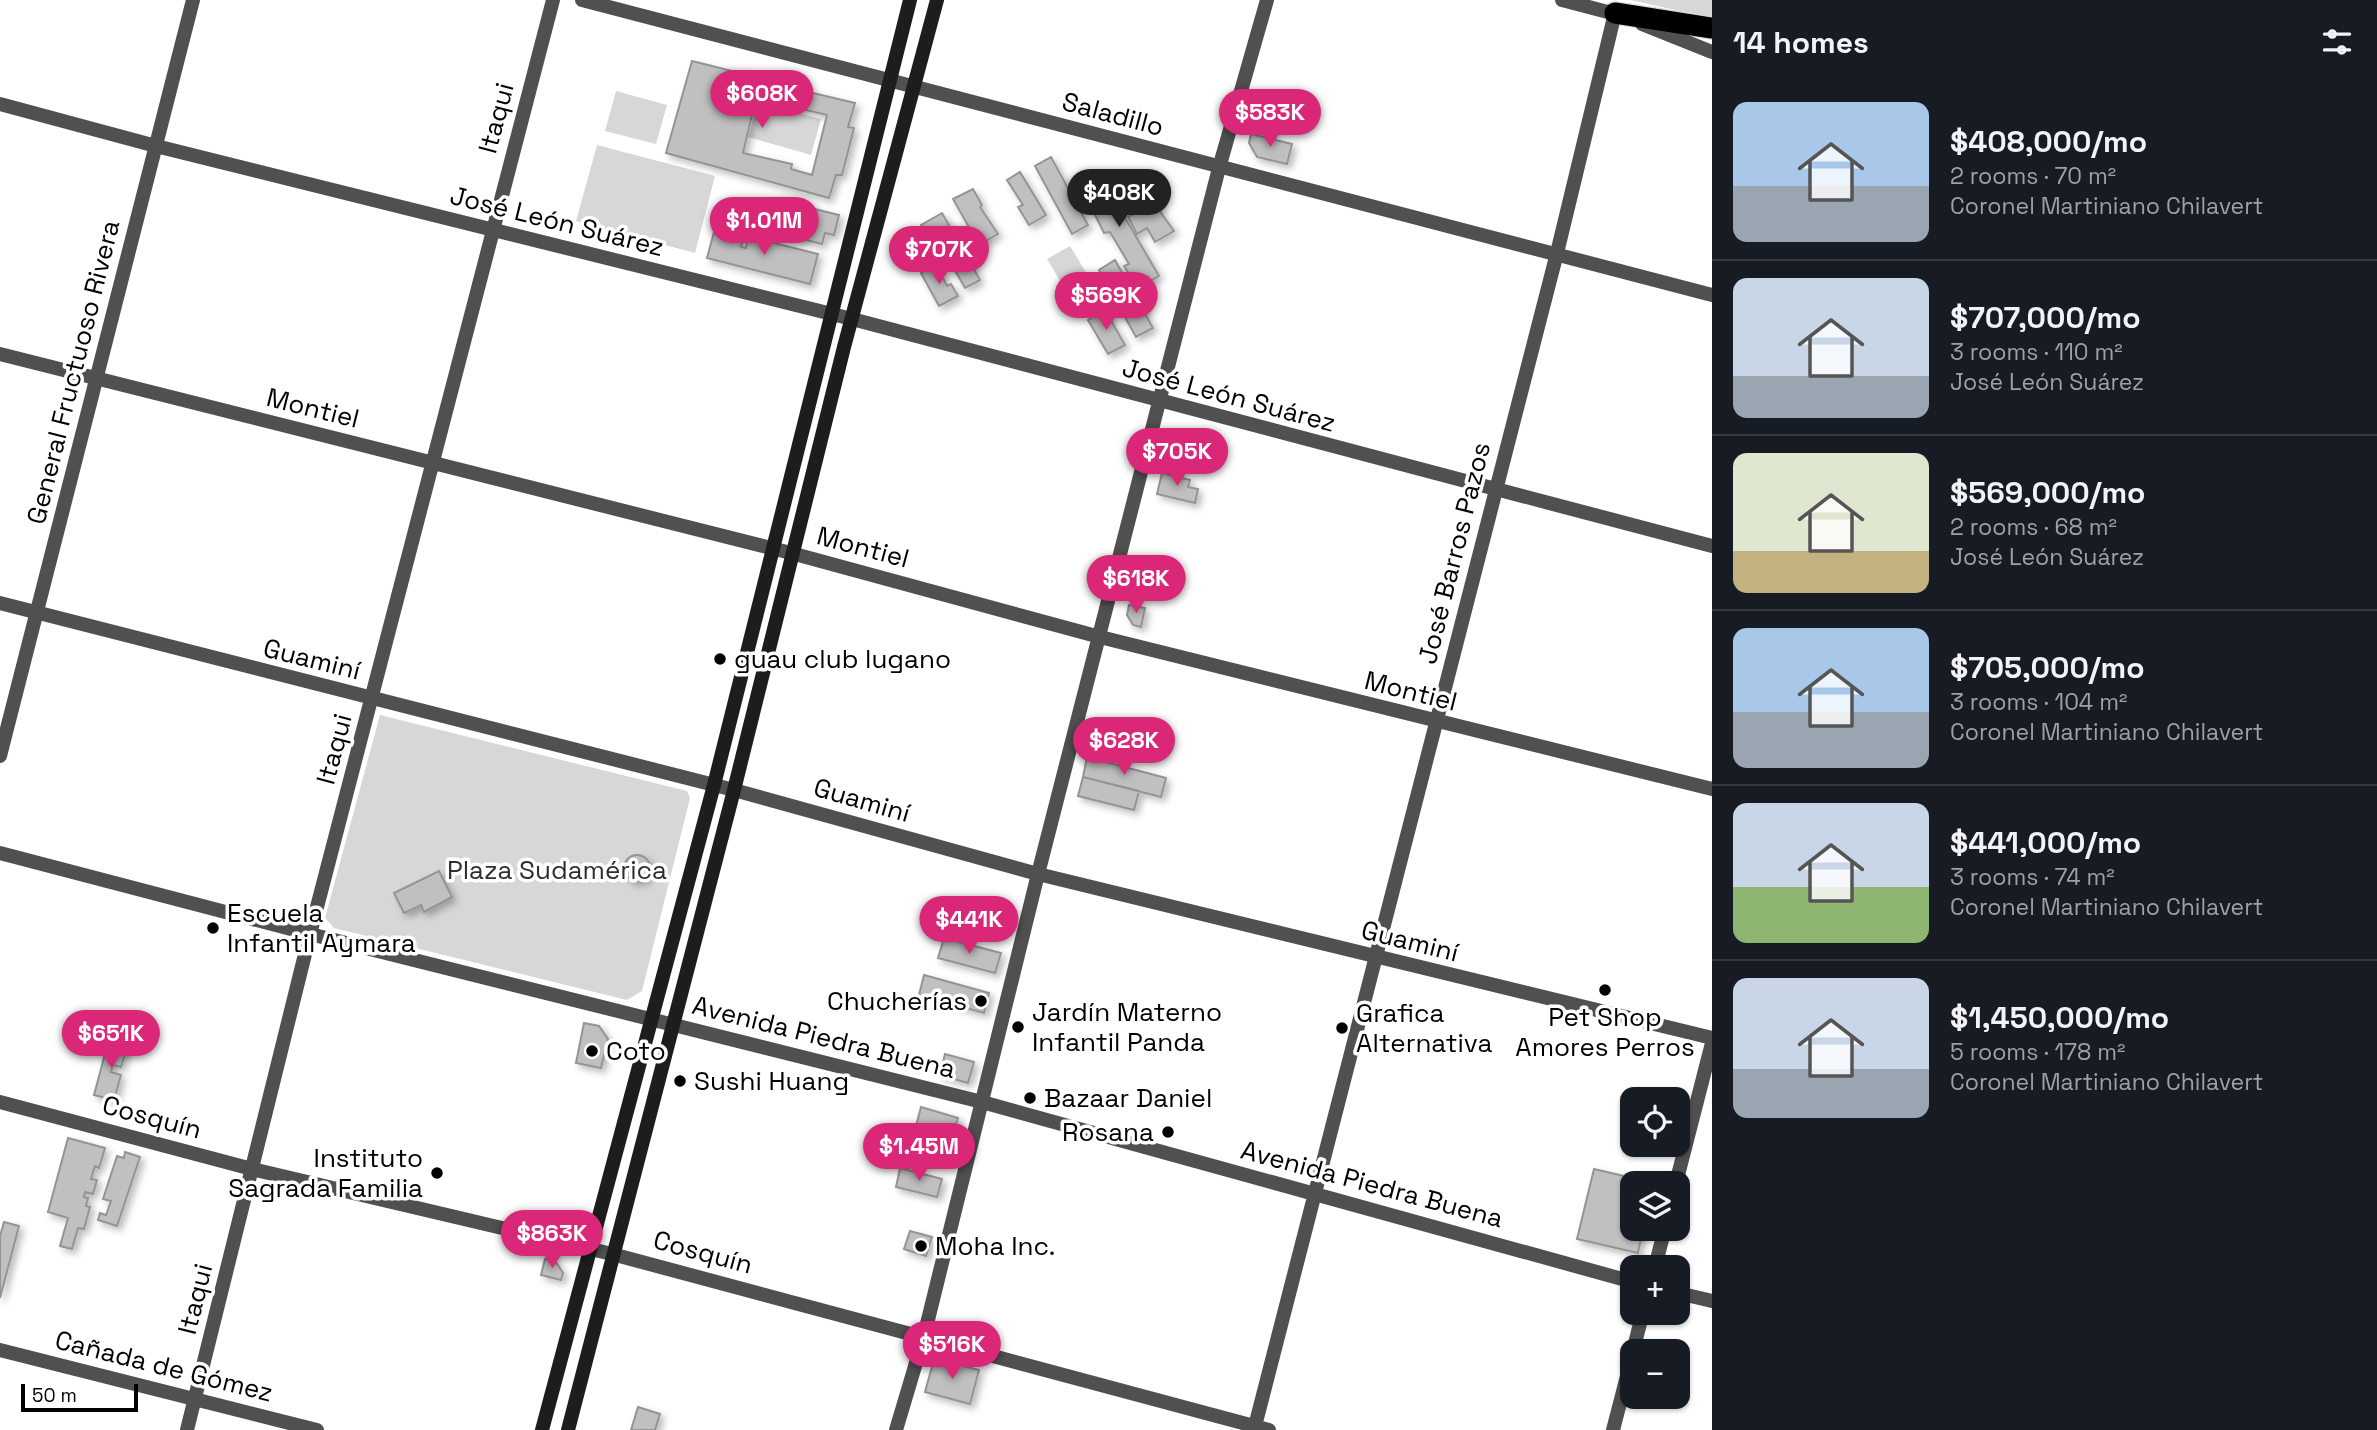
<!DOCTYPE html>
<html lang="en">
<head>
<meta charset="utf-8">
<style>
	:root { --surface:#171b24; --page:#20242c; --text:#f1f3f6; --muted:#9ea1a6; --line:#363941; --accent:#db2777 }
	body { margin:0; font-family:"Space Grotesk",sans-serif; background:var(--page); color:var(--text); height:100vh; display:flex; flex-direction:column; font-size:26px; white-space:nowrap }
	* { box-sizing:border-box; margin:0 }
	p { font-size:23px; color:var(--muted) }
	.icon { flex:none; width:38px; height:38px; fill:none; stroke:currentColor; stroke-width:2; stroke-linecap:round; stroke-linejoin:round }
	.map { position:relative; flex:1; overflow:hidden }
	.panel { display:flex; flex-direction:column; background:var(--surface); width:665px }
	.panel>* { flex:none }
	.tools { position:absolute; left:1620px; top:1087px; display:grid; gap:14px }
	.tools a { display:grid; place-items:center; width:70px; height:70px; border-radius:14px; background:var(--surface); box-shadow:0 2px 5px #0004; font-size:35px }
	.scale { position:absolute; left:21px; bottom:18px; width:117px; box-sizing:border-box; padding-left:7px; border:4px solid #000; border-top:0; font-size:19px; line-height:24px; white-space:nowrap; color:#000; -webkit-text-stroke:5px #fff; paint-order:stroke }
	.price { position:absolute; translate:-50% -60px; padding:0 16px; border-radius:24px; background:var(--accent); color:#fff; font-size:23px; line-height:46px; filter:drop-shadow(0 2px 4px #0008) }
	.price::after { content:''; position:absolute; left:50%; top:42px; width:21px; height:16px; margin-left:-10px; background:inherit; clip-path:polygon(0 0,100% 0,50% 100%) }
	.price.current { background:#222; color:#fff }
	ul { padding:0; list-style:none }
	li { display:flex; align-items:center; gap:21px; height:175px; padding:0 21px }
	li+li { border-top:2px solid var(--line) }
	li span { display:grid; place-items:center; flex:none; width:196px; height:140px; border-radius:14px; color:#555 }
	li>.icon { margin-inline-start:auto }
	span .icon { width:84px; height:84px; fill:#fffc; stroke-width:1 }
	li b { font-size:30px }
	h2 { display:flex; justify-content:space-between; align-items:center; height:84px; padding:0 21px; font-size:30px }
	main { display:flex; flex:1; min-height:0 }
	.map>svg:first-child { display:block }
</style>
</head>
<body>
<main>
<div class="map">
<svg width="1712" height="1430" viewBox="0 0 1712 1430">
	<defs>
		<filter id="shadow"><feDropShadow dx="4" dy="4" stdDeviation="3.5" flood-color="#0004"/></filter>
	</defs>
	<rect width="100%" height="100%" fill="#fff"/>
	<path fill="#d7d7d7" d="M1630,0H1712V18Z
		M616,91L667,105L656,144L605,131Z
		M758,102L821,119L811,155L748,137Z
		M597,145L715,176L695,253L576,221Z
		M1070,246L1101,297L1078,311L1047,259Z
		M380,715L687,791L690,798L642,991L627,1000L334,928L325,918Z"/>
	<path fill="#c0c0c0" stroke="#949494" stroke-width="2" fill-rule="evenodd" filter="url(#shadow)" d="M692,61L760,78L759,84L771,88V83L855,103L848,127L854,128L842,175H836L829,198L666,153ZM756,98L827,115L812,175L791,169L792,164L743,153Z
		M1251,134L1292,144L1287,164L1257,157L1249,143Z
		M1051,157L1088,225L1072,234L1035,166Z
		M1020,172L1046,215L1029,225L1018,207L1023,205L1007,180Z
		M1099,173L1159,276L1143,285L1139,278L1133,281L1124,266L1129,264L1110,232L1104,233L1080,185Z
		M1149,185L1158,201L1154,203L1174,231L1155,242L1147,228L1137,234L1128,217L1137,212L1128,196Z
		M973,189L982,205L980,207L998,234L979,245L953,199Z
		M774,199L839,215L834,235L825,233L822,244L766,230Z
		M942,213L955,236L960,233L973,257L968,259L980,280L965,288L939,242L933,246L921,225Z
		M714,232L743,239L741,247L746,248L747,242H757L758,239L818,254L810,284L707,258Z
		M1115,260L1153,328L1136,337L1099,270Z
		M936,264L947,286L951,284L958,296L939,306L921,273Z
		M1105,310L1125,345L1108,354L1088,320Z
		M1162,473L1190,480L1188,487L1198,489L1195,503L1157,494Z
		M1129,605L1145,608L1141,627L1133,625L1127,615Z
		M1087,757L1166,778L1161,797L1083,777Z
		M1083,777L1139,791L1134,810L1078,796Z
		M624 868a13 13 0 1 1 26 0a13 13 0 1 1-26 0Z
		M439,871L452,897L424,912L421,905L404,913L394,893Z
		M944,938L1001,953L995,973L938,958Z
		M924,975L989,993L984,1013L919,995Z
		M584,1023L599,1026L608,1039L601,1068L576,1063Z
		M109,1039L128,1044L121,1067L113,1065L111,1072L121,1075L114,1100L94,1095Z
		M945,1054L974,1062L968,1083L940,1075Z
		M921,1107L958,1118L952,1136L916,1126Z
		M68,1138L105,1148L99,1168L95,1166L91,1179L97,1180L93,1194L85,1192L84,1197L88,1198L86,1206L90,1207L84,1229L78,1228L72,1249L60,1246L68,1218L48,1212Z
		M125,1152L140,1157L117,1226L98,1220L100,1213L106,1215L111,1201L103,1199L117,1156L124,1158Z
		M900,1168L942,1179L937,1197L896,1187Z
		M1594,1169L1654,1183H1633V1228H1643L1638,1253L1577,1239Z
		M4,1222L19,1226L0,1298V1236Z
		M910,1231L932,1237L926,1256L904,1249Z
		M545,1259L556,1262L563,1273L561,1280L541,1275Z
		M934,1359L979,1370L970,1404L925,1392Z
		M638,1407L660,1414L655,1430H631Z"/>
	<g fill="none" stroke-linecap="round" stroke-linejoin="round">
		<defs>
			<path id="motorway" d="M1615,13L1712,28"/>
		</defs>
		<use href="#motorway" stroke="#dbdbdb" stroke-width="24"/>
		<path stroke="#505050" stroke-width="14" d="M582,0L1712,295
			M0,104L156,146L852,319L1712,546
			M0,354L791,553L1100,637L1712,789
			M0,603L734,790L1038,874L1712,1038
			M0,756L193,0
			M0,853L310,934L982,1102L1633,1282
			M0,1102L252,1169L612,1254L1269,1430
			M1676,1183L1712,1043
			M1655,1267L1665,1228
			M1678,1293L1712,1301
			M1633,1351L1643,1312
			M187,1430L310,934L553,0
			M1254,1430L1557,253L1615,13
			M1613,1430L1633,1353"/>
		<path stroke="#505050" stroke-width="14" d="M1562,0L1623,16
			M1642,24L1712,52
			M0,1350L317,1430
			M896,1430L924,1336L1038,874L1219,168L1267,0"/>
		<path stroke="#1d1d1d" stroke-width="14" d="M542,1430L714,785L910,0
			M568,1430L734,790L844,347L937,0"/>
		<use href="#motorway" stroke="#000" stroke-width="21"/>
	</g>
	<g fill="#000" stroke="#fff" stroke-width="2.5">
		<circle cx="720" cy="659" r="7"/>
		<circle cx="213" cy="928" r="7"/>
		<circle cx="1605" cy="990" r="7"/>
		<circle cx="981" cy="1001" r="7"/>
		<circle cx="1018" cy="1027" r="7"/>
		<circle cx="1342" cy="1028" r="7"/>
		<circle cx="592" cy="1051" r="7"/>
		<circle cx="680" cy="1081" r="7"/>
		<circle cx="1030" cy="1098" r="7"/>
		<circle cx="1168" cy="1132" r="7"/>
		<circle cx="437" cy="1173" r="7"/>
		<circle cx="921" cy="1246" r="7"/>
	</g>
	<g text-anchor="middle" stroke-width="7" stroke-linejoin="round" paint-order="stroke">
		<g font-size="26" fill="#000" stroke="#fff">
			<text transform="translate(1113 114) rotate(15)" y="9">Saladillo</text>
			<text transform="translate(496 118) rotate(-75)" y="9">Itaqui</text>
			<text transform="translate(557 221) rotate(14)" y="9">José León Suárez</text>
			<text transform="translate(73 372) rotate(-76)" y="9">General Fructuoso Rivera</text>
			<text transform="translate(1229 395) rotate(15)" y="9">José León Suárez</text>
			<text transform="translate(313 408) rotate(14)" y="9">Montiel</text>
			<text transform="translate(863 547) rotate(15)" y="9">Montiel</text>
			<text transform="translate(1454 553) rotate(-76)" y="9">José Barros Pazos</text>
			<text transform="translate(312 659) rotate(14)" y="9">Guaminí</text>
			<text transform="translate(1411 691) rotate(14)" y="9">Montiel</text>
			<text transform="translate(334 749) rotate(-75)" y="9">Itaqui</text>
			<text transform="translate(862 800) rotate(16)" y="9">Guaminí</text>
			<text transform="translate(1410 941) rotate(14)" y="9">Guaminí</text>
			<text transform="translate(824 1037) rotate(14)" y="9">Avenida Piedra Buena</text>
			<text transform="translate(152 1117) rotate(15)" y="9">Cosquín</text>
			<text transform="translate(1372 1184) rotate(15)" y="9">Avenida Piedra Buena</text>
			<text transform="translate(703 1252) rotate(15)" y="9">Cosquín</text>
			<text transform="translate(195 1299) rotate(-76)" y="9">Itaqui</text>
			<text transform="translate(164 1366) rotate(14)" y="9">Cañada de Gómez</text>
		</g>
		<g font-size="26" fill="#000" stroke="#fff" text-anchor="start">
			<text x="734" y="668">guau club lugano</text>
			<text x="227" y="922">Escuela<tspan x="227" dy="30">Infantil Aymara</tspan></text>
			<text x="967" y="1010" text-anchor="end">Chucherías</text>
			<text x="1032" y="1021">Jardín Materno<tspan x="1032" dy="30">Infantil Panda</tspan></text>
			<text x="1356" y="1022">Grafica<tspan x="1356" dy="30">Alternativa</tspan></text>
			<text x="1605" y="1026" text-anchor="middle">Pet Shop<tspan x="1605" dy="30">Amores Perros</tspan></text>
			<text x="606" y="1060">Coto</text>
			<text x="694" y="1090">Sushi Huang</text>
			<text x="1044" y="1107">Bazaar Daniel</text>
			<text x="1154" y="1141" text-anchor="end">Rosana</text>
			<text x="423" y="1167" text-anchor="end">Instituto<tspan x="423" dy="30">Sagrada Familia</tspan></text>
			<text x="935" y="1255">Moha Inc.</text>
		</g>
		<g font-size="26" fill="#2e2e2e" stroke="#fff">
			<text x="557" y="879">Plaza Sudamérica</text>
		</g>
	</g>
</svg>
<div class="tools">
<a><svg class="icon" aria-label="locate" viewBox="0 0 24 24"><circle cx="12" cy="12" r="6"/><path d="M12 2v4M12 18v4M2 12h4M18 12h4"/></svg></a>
<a><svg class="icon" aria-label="layers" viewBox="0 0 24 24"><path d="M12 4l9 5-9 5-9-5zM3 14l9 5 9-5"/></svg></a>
<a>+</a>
<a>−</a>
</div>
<div class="scale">50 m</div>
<b class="price" style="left:762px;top:130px">$608K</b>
<b class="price" style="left:1270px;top:149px">$583K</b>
<b class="price current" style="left:1119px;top:229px">$408K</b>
<b class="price" style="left:764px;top:257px">$1.01M</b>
<b class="price" style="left:939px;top:286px">$707K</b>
<b class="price" style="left:1106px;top:332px">$569K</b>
<b class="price" style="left:1177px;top:488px">$705K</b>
<b class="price" style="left:1136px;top:615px">$618K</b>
<b class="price" style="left:1124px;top:777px">$628K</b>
<b class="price" style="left:969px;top:956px">$441K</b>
<b class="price" style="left:111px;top:1070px">$651K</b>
<b class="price" style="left:919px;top:1183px">$1.45M</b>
<b class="price" style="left:552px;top:1270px">$863K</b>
<b class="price" style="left:952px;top:1381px">$516K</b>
</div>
<section class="panel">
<h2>14 homes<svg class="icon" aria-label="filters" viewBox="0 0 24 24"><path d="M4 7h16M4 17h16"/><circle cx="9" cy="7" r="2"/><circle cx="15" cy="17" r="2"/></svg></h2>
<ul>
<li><span style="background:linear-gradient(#a9c7e8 60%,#9aa5b1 0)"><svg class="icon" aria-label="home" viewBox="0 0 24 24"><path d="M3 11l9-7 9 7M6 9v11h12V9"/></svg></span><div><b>$408,000/mo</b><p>2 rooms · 70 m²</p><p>Coronel Martiniano Chilavert</p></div></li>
<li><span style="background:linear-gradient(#c9d6e8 70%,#9aa5b1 0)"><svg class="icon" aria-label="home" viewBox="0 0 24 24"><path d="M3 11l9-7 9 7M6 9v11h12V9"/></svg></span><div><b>$707,000/mo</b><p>3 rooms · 110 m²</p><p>José León Suárez</p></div></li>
<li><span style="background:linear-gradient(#dfe7d0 70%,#c2b280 0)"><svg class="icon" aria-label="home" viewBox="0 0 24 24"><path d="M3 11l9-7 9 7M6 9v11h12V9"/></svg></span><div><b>$569,000/mo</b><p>2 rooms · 68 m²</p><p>José León Suárez</p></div></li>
<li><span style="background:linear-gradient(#a9c7e8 60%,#9aa5b1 0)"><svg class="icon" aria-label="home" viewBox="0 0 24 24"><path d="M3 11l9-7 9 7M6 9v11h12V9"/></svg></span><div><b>$705,000/mo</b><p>3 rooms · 104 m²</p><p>Coronel Martiniano Chilavert</p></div></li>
<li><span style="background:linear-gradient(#c9d6e8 60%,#8fb573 0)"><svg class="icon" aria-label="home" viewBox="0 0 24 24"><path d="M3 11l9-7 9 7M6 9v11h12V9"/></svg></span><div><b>$441,000/mo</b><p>3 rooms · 74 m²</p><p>Coronel Martiniano Chilavert</p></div></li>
<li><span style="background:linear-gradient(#c9d6e8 65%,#9aa5b1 0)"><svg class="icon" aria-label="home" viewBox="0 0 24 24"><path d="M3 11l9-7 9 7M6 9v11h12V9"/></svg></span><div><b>$1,450,000/mo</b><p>5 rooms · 178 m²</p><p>Coronel Martiniano Chilavert</p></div></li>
</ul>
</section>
</main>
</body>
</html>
